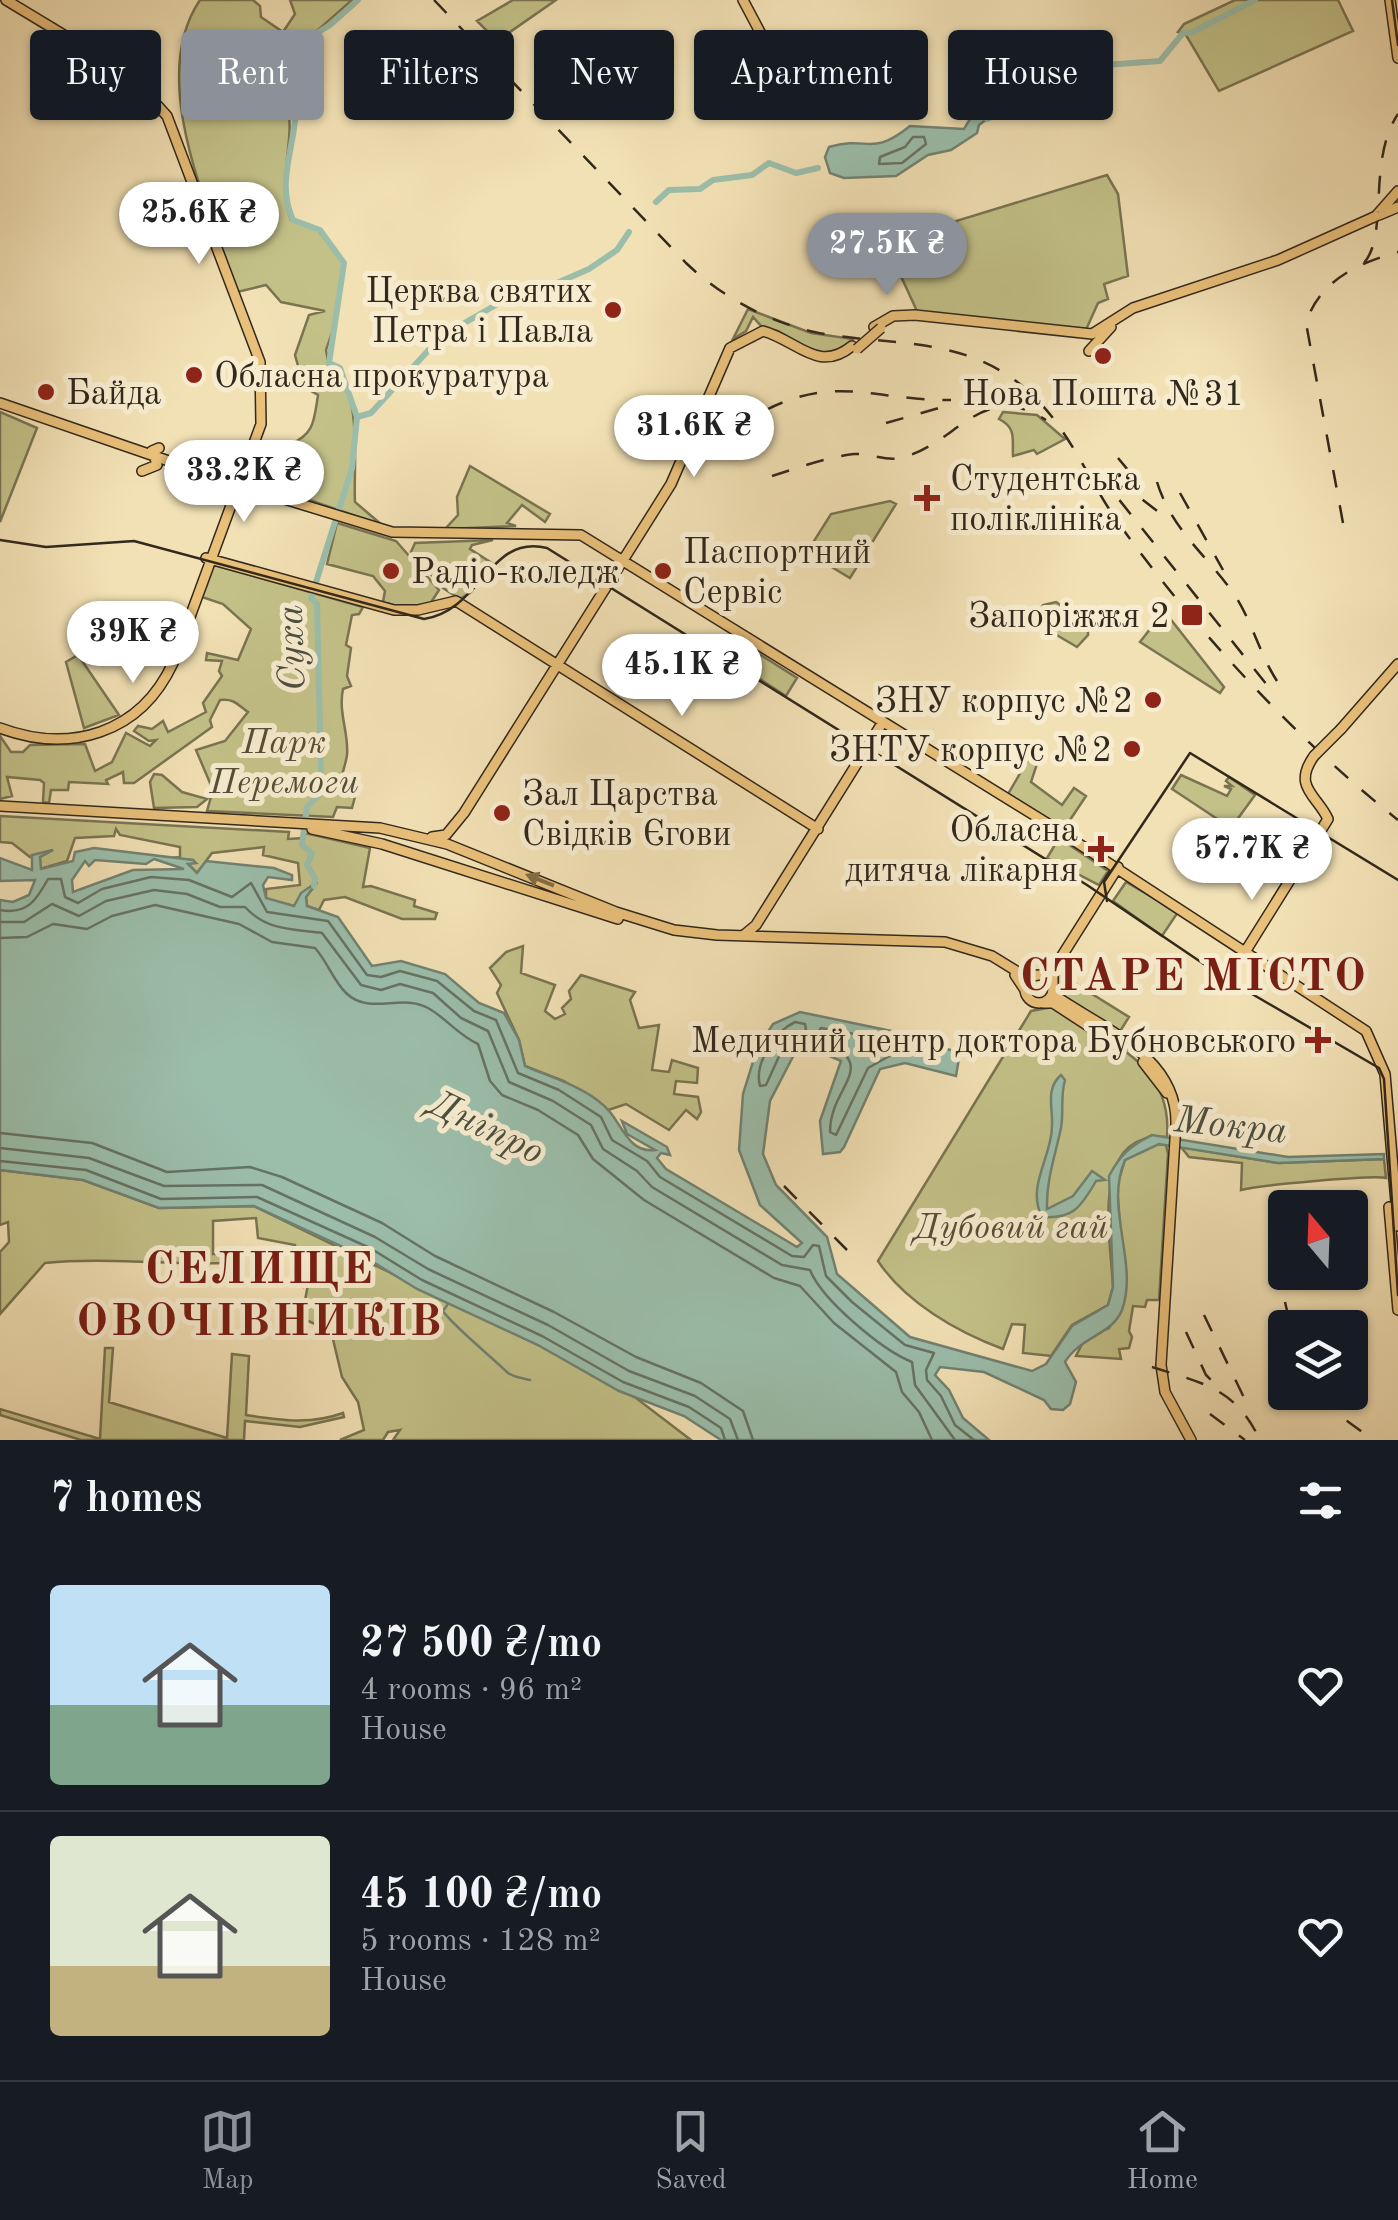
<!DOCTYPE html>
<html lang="en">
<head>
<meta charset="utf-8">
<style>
	:root { --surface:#171b24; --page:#242831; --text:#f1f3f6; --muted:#9ea1a6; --line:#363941; --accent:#8c9099 }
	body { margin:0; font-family:"Old Standard TT",serif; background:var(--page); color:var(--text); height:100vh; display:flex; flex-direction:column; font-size:38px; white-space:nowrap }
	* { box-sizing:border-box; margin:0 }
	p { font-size:32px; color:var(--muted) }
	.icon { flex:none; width:55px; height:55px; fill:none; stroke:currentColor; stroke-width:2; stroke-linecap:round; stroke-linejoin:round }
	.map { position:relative; height:1440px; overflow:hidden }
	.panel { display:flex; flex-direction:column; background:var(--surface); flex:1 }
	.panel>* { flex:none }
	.top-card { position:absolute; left:30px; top:30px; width:1340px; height:90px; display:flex; gap:20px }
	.needle { width:65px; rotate:341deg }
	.tools { position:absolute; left:1268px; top:1190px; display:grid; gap:20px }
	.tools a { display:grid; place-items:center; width:100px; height:100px; border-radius:10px; background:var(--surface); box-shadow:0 2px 8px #0004; font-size:50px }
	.price { position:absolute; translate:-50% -85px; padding:0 22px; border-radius:35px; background:#fff; color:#222; font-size:32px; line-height:65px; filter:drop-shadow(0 2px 5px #0008) }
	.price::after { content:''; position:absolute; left:50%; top:60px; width:30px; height:22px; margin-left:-15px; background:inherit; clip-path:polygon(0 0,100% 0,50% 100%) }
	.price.active { background:var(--accent); color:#fff }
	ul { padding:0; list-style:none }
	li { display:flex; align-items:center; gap:30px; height:250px; padding:0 50px }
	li+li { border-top:2px solid var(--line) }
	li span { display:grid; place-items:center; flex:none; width:280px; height:200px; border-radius:10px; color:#555 }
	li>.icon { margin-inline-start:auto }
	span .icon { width:120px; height:120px; fill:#fffc; stroke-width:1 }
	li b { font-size:42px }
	h2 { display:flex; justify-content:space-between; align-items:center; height:120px; padding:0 50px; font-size:42px }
	.chip { padding:0 35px; border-radius:10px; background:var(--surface); box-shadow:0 2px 8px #0004; font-size:35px; line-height:90px }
	.chip.active { background:var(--accent); color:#fff }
	.tab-bar { display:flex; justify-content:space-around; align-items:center; height:140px; border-top:2px solid var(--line); background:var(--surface); font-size:28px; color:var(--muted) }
	.tab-bar a { display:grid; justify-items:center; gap:5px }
	.tab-bar .active { color:var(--accent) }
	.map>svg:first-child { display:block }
</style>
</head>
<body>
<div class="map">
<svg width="1398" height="1440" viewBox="0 0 1398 1440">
	<rect width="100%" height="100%" fill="#f2e1b5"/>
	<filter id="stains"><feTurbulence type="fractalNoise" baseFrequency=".002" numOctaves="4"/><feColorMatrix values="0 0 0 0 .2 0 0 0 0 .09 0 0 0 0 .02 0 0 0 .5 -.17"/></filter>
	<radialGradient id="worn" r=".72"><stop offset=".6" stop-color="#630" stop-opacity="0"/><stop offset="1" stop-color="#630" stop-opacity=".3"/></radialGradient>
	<path fill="#c3c188" stroke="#7a7452" stroke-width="2.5" d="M200,0H253L260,6L261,17L283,32L295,14L290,0H352L318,30L276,57L268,79L284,112L286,104C298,134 275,180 291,220L318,230L343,263L336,321L326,350L329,366C364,386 353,466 355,502L382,525L263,484L275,470L271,463L282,448L294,447L289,445C315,434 314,420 318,395L304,387L295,355L309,315L325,311L281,302L266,285L237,292C210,210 146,79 200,0Z
		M513,0H556L497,41L477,21Z
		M1235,0H1338L1353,31L1219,91L1186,35L1178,32L1184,24Z
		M1107,175L1118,194L1128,276L1104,284L1108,299L1098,303L1085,332L917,311L893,259L919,256V243L959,232L956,221Z
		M748,309L811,333L853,339L840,351L817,355L778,331L763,328L753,317L746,331L733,339Z
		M0,412L37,428L0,522Z
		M1003,412L1037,415L1065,439L1037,454L1034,450L1013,456C1012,440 1017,428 999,419Z
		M470,466L550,514L545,522L522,505L507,523L516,526L445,529L458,515L457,497Z
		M890,501L896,504L850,578L807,552L831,514Z
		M337,523L396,541L439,590L430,604L399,607L383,602L385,591L373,576L327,564Z
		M493,540L472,545L470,549L492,563L471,592L460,599L443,588L411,552L415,543Z
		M211,564L363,607L359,614L352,615L346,645L351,648L347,676L351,686L343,689C338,713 349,733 347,755C346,763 341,777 339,787L356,793L352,808L337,807L333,817L207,811L213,790L196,750L225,741L248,712C238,705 234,698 220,700L210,720L212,727L134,783H124L123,772L106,780L108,784L69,782L68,790H51L49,803L43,802L44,783L40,780L7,777L12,796L0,799V736L11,752H23L30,745L85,744L95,771L112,762L126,733L150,746L156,740L149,741L134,731L138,726L152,729L163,721L168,732L206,712L203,703L222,676L219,671L222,661L206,660L207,653L238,660L251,629L223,604L199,596Z
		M1056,602L1088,624V635L1077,647L1033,621L1043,605Z
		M1161,615L1168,616L1224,687L1220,693L1140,642Z
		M739,641L797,678L786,696L727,658Z
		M78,655L119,715L84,728L66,662Z
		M1029,758L1037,764L1031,782L1062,805L1074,788L1086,796L1064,829L1008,794Z
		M154,774L162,775L182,792L207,799L197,807L154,808L150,782Z
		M1181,775L1227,796L1231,789L1224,786H1232L1226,781L1229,777L1255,795L1231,828L1172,789Z
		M0,816L289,832L288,839L304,838L305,833L370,848L363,887L371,886L415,900L414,906L437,913L435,919H402L345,897L324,900L319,910L307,906L306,897L317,883L294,906L266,899V889L300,885L298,863L263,855L264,847L212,853L197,873L188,864L192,860L170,858L180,857V847L120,835L116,829L114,836L75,838L67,861L40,869V857L53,850L30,857L12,843L0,842Z
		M1059,838L1108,871L1099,885L1047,858Z
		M1126,882L1178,912L1162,936L1113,901Z
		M523,946L521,973L555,985L545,1011L555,1019L565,1014L562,1008L571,999L569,991L581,975L635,992L630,1000L639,1028L659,1025L652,1070L669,1072L672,1060L698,1068L697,1083L676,1081L674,1094L698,1097L701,1112L697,1119L686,1110L669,1130L626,1104L608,1110L564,1081L525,1066L519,1040L497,993L501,985L490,968L506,952Z
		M1055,971L1129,1017L1119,1033L1060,997Z
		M1053,1007C1107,1042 1173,1062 1167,1137C1088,1130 1111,1240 1113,1287L1108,1305L1072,1325L1051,1356L1023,1353L1025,1325L1012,1324L1003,1349C957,1332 905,1302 878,1261L1031,1011Z
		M1153,1144L1166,1145L1168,1154L1159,1300H1147L1145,1307L1133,1306L1129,1331L1132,1337L1129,1348L1119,1349L1121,1359L1076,1356L1085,1338L1109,1328L1125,1291L1117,1186L1125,1160Z
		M1181,1147L1278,1163L1384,1159L1386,1178C1373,1175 1259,1185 1241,1190L1242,1163L1189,1157Z
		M0,1170L83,1180L159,1208L254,1206L538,1345L636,1398L691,1440H393L400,1430L388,1432L383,1440H340L364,1430L358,1402L342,1377L331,1331L306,1320L303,1311L310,1274L304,1286L294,1261L295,1245L258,1238L256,1218L213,1221V1254L233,1255L235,1259L224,1263C164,1265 104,1257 45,1263L0,1314V1252L9,1242L8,1222L0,1225Z
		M105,1348H113L109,1402L227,1438L232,1354L249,1356L246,1415C280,1420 310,1425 343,1413L344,1417L300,1427L245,1421L244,1440H81L0,1415V1409L100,1439Z"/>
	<path fill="#9bbeab" stroke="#718272" stroke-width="2.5" fill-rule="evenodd" d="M979,113L987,119L979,125L977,133L951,150L928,155L896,176L844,178L830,173L825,157L829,147C870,135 870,158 910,126L964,129L973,114Z
		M94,848L193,860L196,863L188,864L197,873L206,861L274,868L292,875V880L268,877L263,885L266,898L294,906L301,893L317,882L306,897L307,906L338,917L372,966L401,961L445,974L479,1003L504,1013L519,1040L525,1066C552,1078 590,1088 610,1112C623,1128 630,1153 655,1150L627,1134L622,1121L667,1147L670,1155L661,1153L657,1158L666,1169L797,1247L802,1243L760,1205L739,1150L743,1094L757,1049L773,1024L800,1012L896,1032L909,1041L960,1052L956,1076L905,1063L880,1069L844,1147L840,1152L823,1154L820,1121L841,1061L800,1043L770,1101L763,1154L776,1185L827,1237L837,1274L910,1337L1032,1371L1046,1364L1072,1326L1108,1305L1113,1287L1109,1176C1120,1155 1131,1145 1152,1135L1288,1157L1384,1154V1159L1278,1163L1159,1144L1125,1160C1104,1208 1139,1263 1122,1310C1112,1335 1081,1336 1065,1362L1076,1382L1070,1404L1063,1410L1051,1409L1044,1400L984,1372L940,1367L935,1375L949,1390L963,1418L989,1440H721L684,1416L619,1391L538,1345L417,1289L365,1257L254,1206L159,1208L83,1180L0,1170V900L13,902L29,895L35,880L0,881V858L32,870V855L53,850L40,857L41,869L73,861L75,852ZM154,859L184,869L133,870L73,892L72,880L85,861L89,866L95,860L146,864Z
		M1061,1075L1065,1080C1060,1098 1064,1111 1061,1128C1055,1156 1046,1181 1047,1209L1073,1196L1092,1171L1105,1180L1096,1181C1080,1209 1072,1219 1042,1217C1026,1186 1052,1157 1052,1126C1053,1107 1045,1089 1061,1075Z"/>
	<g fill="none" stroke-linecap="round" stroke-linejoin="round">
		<path stroke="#667364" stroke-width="2.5" d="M913,137H924L926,144L902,163L879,164L880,157L905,147Z
			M0,910C28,915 37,899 48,879H61L65,897L78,903L102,889L151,877L189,880L232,897L251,883L267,912L328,921L367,975L381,977L400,971L437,981L474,1011L496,1020L518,1073L559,1090L601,1117L612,1140L647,1161L660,1177L792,1256L804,1257L813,1245L819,1246L826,1276L852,1302L905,1345L934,1353L926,1370L927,1380L941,1396L955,1425L974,1440
			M0,922H24L52,904L79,916L106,901L154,890L187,894L220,907H245C267,931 293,929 322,933L361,985L381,990L400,984L433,993L461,1018L488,1031L509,1082L553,1101L591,1125L603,1149L637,1171L652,1187L782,1265L810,1270C822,1300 882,1350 912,1362L915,1385L955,1440
			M0,938L27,937L53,924L87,929L112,916L155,905L239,924L272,942L315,948C327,961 333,980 346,993C370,1016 401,993 428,1008C446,1018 458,1035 478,1044L490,1081L502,1095L538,1110L578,1135L593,1159L644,1200L774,1278L800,1286L834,1323L896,1372L902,1392L919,1412L932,1440
			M795,1022L805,1024L806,1030L785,1043L766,1085L760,1086C754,1064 774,1032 795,1022Z
			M821,1028L894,1041L902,1049L868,1068L836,1135L830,1132C830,1083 885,1067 816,1036Z
			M0,1133L92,1143L167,1172L250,1167L282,1177L382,1223L435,1256L554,1312L636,1357L701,1383L743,1411L753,1440
			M0,1148L89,1158L164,1186L262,1185L375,1237L428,1269L548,1325L629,1371L695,1396L730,1419L738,1440
			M0,1161L86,1170L161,1199L257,1197L370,1248L422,1280L542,1336L623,1382L689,1407L721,1428L725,1440"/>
		<path stroke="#718272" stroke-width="2.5" d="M448,1304L443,1311C450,1323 495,1360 508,1373C513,1377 523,1378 530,1380"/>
		<path stroke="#9bbeab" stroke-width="6" d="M987,119L1009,109L1033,107L1090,66L1160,61L1183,33L1193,32L1255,0
			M656,202L669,190L700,189L713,180L752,175L769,163L796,173L818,168
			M357,417L340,368L329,363L344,263L320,230L293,220C277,185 292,154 295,120C296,107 278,82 273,71L276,59L330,25L358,0
			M314,886L315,878L307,865L312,853L302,845L307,807L319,795L321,777L317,604L311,598L352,468L357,417L371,413L436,342L454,329L501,302L534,293L589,269L617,250L629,232"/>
		<defs>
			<path id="major" d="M743,0L769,49
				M1390,0L1398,58
				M1379,215L1398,207
				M1376,216L1398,191
				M874,327L893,316L915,315L1092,334L1133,308L1278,260L1374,217
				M1089,351L1111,327
				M0,403L227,481
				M155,459L152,451L159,448
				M142,471L157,465
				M245,487L392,532L581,535L1050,825L1366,1031L1385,1074L1398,1226
				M206,558L394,610H418L456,601L818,829
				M0,728C70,754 140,734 173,663L261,424L260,362L167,116L130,75L6,0
				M1341,729L1398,664
				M0,806L380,828L447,844L616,912L674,930L717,935L945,942L992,956L1026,977L1034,976
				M312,829L382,844L618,919
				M432,837L446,835L464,813L671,484L730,348L763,331C797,340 818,374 852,346
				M744,935L756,925L881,725
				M1245,952L1328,819C1317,795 1292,787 1314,756
				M1025 989a14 14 0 1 1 28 0a14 14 0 1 1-28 0Z
				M1015,975L1025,990
				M1053,985V970L1118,867
				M1053,988L1057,997C1104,1029 1177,1057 1176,1123L1161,1365L1165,1392L1191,1440
				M1043,1003H1053L1122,1048
				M1143,1062L1167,1093
				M1389,1207L1398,1310"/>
		</defs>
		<use href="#major" stroke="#32281c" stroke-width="12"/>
		<use href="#major" stroke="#e9c07a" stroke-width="9"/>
		<path stroke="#32281c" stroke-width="2.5" d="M1392,0L1398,45
			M0,540L46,547L134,541L424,619C482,610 488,534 547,548L1087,885L1223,977L1379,1068L1384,1079L1398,1295
			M1107,901L1104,882L1190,753L1398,880"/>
		<path stroke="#32281c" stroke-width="2.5" stroke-dasharray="18 18" stroke-linecap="butt" d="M434,0L686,263C723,298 770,323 819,333C889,346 955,336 1016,381C1067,419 1086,479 1122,528C1199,634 1295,738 1398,820
			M1364,263C1389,234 1367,160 1398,114
			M766,410C837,374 876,401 951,400
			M886,423L939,408
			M1118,458L1143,488
			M1097,472L1275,695
			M772,476C798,468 827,457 854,454C870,453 884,461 900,458C956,446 982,378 1046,420
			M1114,478L1169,520
			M1157,482C1172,531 1209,557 1236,597C1253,624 1260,655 1277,681
			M1180,493L1223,570
			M1343,523L1306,323C1319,281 1358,263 1398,252
			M784,1186L847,1250
			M1285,1302L1291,1328
			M1204,1315L1249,1408
			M1186,1332L1206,1375L1220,1389
			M1152,1367C1205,1384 1235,1388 1260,1440
			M1326,1392L1339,1415L1373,1440
			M1210,1414L1245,1440"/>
		<defs>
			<path id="major-bridge" d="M1374,217L1376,216
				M857,349L881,328
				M227,481L245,487
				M1314,756L1341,729"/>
		</defs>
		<use href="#major-bridge" stroke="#32281c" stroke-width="12" stroke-linecap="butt"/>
		<use href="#major-bridge" stroke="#e9c07a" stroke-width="9"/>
	</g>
	<defs><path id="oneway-solid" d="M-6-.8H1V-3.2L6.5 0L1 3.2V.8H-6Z" transform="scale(2.5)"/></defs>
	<use fill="#846c46" href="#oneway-solid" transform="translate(540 880) rotate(-158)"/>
	<g fill="#8f2418" stroke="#f7eccf" stroke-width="4">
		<circle cx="613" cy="310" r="10"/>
		<circle cx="1103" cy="356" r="10"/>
		<circle cx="194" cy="375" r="10"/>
		<circle cx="46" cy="392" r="10"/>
		<path d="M922 483h10v10h10v10h-10v10h-10v-10h-10v-10h10z"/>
		<circle cx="391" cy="571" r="10"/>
		<circle cx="663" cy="571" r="10"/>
		<rect x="1180" y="603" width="24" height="24" rx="5"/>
		<circle cx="1153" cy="700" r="10"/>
		<circle cx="1132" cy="749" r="10"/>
		<circle cx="502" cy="813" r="10"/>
		<path d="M1096 834h10v10h10v10h-10v10h-10v-10h-10v-10h10z"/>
		<path d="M1313 1025h10v10h10v10h-10v10h-10v-10h-10v-10h10z"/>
	</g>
	<g text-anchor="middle" stroke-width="10" stroke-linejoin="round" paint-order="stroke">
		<g font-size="35" fill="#32281c" stroke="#f7eccf" text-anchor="end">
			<text x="593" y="302">Церква святих<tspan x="593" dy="40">Петра і Павла</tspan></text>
			<text x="214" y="387" text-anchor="start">Обласна прокуратура</text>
			<text x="66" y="404" text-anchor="start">Байда</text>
			<text x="1103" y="405" text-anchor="middle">Нова Пошта №31</text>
			<text x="950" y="490" text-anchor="start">Студентська<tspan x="950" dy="40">поліклініка</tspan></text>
			<text x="683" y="563" text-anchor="start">Паспортний<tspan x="683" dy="40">Сервіс</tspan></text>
			<text x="411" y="583" text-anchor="start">Радіо-коледж</text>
			<text x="1170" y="627">Запоріжжя 2</text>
			<text x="1133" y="712">ЗНУ корпус №2</text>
			<text x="1112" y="761">ЗНТУ корпус №2</text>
			<text x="522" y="805" text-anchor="start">Зал Царства<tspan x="522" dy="40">Свідків Єгови</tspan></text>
			<text x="1078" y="841">Обласна<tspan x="1078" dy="40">дитяча лікарня</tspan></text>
			<text x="1296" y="1052">Медичний центр доктора Бубновського</text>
		</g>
		<g font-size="35" font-style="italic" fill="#564e37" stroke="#f7eccf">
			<text x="284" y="753">Парк<tspan x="284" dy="40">Перемоги</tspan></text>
			<text x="1011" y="1238">Дубовий гай</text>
		</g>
		<g font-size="38" font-style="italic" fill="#4c4e40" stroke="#f7eccf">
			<text transform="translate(290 648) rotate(-92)" y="13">Суха</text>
			<text transform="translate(1231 1124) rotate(6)" y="13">Мокра</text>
			<text transform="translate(487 1126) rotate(26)" y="13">Дніпро</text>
		</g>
		<g font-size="45" font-weight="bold" letter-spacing="2.5" fill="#7a1f14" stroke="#f7eccf">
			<text x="1194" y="990">СТАРЕ МІСТО</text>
			<text x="260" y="1283">СЕЛИЩЕ<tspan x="260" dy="52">ОВОЧІВНИКІВ</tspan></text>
		</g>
	</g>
	<rect width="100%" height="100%" filter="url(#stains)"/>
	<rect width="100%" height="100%" fill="url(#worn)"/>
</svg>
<div class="tools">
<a><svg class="needle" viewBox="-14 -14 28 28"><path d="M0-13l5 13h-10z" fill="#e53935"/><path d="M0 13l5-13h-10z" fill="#9ea1a6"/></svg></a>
<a><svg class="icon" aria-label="layers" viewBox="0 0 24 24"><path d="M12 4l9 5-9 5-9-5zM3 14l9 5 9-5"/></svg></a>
</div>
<b class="price" style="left:199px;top:267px">25.6K ₴</b>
<b class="price active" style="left:887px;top:298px">27.5K ₴</b>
<b class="price" style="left:694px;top:480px">31.6K ₴</b>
<b class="price" style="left:244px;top:525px">33.2K ₴</b>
<b class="price" style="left:133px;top:686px">39K ₴</b>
<b class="price" style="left:682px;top:719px">45.1K ₴</b>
<b class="price" style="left:1252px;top:903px">57.7K ₴</b>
<div class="top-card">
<a class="chip">Buy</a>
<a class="chip active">Rent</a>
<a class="chip">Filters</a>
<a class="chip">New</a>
<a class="chip">Apartment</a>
<a class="chip">House</a>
</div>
</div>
<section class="panel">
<h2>7 homes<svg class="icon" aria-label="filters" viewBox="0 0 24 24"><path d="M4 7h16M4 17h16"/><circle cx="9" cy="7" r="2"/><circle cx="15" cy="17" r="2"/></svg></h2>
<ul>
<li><span style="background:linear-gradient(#bfe0f5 60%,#7fa58c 0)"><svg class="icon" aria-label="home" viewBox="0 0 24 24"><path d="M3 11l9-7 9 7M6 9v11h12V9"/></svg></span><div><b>27 500 ₴/mo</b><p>4 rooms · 96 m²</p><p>House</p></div><svg class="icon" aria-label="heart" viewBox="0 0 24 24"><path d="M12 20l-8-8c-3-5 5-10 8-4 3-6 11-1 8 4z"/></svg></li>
<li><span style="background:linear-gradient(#dfe7d0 65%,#c2b280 0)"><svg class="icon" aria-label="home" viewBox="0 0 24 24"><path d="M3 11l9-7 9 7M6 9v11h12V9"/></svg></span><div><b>45 100 ₴/mo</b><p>5 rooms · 128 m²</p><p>House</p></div><svg class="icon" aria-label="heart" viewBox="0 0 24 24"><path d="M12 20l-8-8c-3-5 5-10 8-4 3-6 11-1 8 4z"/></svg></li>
</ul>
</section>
<nav class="tab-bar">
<a class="active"><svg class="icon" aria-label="map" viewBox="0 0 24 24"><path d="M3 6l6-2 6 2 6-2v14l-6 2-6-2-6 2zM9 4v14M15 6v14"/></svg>Map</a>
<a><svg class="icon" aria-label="saved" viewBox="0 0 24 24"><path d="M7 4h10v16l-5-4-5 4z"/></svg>Saved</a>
<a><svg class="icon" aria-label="home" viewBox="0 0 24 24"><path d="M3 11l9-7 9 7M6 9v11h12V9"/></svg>Home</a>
</nav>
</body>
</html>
